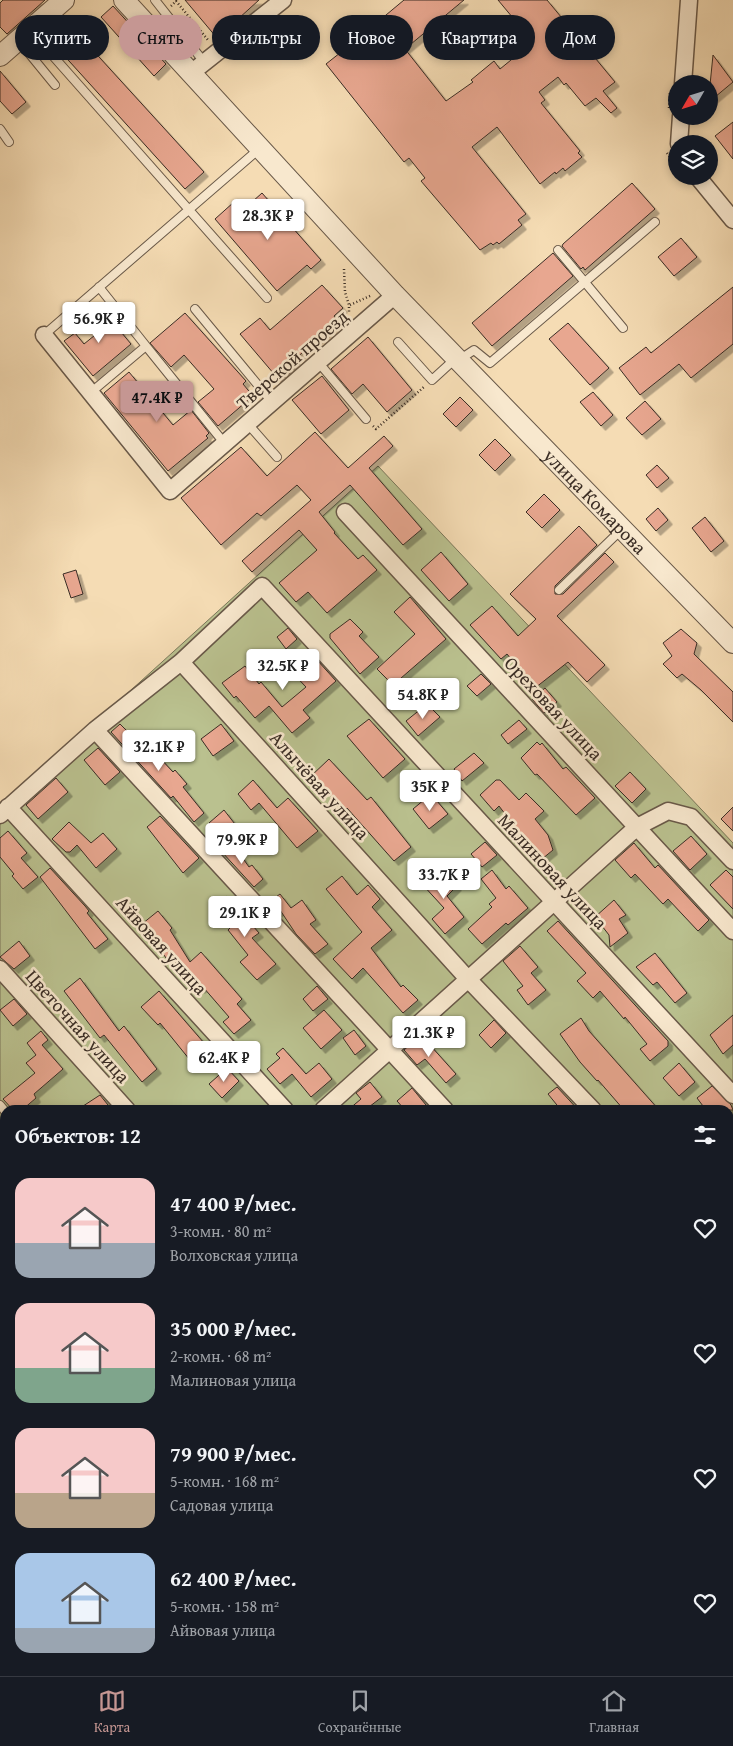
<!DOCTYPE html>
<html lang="ru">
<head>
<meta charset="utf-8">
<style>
	:root { --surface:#171b24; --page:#242831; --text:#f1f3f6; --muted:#9ea1a6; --line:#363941; --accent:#c59692 }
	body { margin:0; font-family:"Gentium Book Plus",serif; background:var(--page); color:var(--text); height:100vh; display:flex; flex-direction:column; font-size:19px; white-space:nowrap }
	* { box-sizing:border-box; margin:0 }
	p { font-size:16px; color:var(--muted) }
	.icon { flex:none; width:28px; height:28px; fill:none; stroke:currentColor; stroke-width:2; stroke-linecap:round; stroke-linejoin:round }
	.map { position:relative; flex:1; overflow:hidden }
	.drawer { position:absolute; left:0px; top:1105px; width:734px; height:571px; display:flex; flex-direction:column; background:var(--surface); border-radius:15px 15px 0 0; box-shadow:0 2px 8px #0003 }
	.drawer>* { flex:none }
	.top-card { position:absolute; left:15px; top:15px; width:704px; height:45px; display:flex; gap:10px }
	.needle { width:32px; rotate:231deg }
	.controls { position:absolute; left:668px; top:75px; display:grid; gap:10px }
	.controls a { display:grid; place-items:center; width:50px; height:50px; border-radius:50%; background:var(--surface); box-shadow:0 2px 8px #0003; font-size:25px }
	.price { position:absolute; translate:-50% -42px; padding:0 11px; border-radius:5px; background:#fff; color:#222; font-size:16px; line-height:32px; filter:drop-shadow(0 1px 2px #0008) }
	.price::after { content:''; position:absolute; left:50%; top:30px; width:15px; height:11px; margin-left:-8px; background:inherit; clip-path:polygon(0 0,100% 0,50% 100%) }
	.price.active { background:var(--accent); color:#111 }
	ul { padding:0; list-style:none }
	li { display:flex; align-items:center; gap:15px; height:125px; padding:0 15px }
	li span { display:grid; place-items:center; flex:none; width:140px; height:100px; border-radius:15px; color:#555 }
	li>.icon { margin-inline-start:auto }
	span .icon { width:60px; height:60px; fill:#fffc; stroke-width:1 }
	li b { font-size:21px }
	h2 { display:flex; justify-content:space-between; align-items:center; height:60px; padding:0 15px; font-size:21px }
	.chip { padding:0 18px; border-radius:22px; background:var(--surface); box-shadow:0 2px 8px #0003; font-size:18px; line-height:45px }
	.chip.active { background:var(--accent); color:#111 }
	.tabs { display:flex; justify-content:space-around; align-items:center; height:70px; border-top:1px solid var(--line); background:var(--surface); font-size:14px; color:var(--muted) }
	.tabs a { display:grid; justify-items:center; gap:2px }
	.tabs .active { color:var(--accent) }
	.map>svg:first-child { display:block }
</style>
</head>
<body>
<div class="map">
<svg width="733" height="1676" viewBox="0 0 733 1676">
	<defs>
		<filter id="shadow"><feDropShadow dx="4.5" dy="4.5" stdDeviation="0" flood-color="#0004"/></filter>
	</defs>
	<rect width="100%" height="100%" fill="#f5dcb4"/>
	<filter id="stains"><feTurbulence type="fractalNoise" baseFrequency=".004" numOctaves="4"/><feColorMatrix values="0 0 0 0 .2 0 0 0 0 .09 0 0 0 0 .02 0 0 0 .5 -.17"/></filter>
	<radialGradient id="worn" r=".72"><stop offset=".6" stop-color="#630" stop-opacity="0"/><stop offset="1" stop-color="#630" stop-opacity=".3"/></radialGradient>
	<path fill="#bac18f" stroke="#7a775a" d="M378,466L733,843V1315L729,1319V1110H5V1671H356L351,1676H0V809Z"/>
	<path fill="#e8a790" stroke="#3a2d25" filter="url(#shadow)" d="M3,0H45L7,34L0,27V3Z
		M185,0H259L217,38Z
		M404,0H464L405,49L446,101L473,82L471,80L494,61L500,69L533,42L498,0H547L615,82L603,91L617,108L611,113L596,98L585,106L566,83L564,85L558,77L539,92L545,100L541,103L580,151L578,153L582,157L565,171L563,168L556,174L555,172L540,184L497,127L472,147L526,214L518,220L522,225L499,244L497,242L493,245L491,243L480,250L421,181L425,178L409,158L404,162L326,64L350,45L348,42L360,32L362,35Z
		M113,6L166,64L154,76L101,17Z
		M79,35L204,172L185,189L60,51Z
		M713,55L733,82L709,102V95Z
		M0,71L26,102L12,114L0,101Z
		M733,122V159L715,136Z
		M632,183L655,209L585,270L583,267L581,269L562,246L563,244Z
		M262,193L321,260L311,269L307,265L277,291L215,219L234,202L242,211Z
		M681,238L697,257L674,276L658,257Z
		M553,253L573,276L492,346L472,323Z
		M322,285L343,308L334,316L338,322L295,359L300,364L280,381L240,334L260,318L270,330Z
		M733,287V344L691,378L679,364L640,395L619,368L646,347L651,353Z
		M102,309L131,344L93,376L64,341L75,333L84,344L100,331L90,319Z
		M185,313L246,381L243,384L253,396L218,426L198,402L214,389L184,355L171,367L150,343Z
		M568,323L609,368L590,385L549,339Z
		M368,337L412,390L387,412L363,384L352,394L331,369Z
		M129,372L173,425L191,410L209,433L206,436L208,438L168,471L104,393Z
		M322,376L349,410L321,434L292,400Z
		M593,392L613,415L601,426L580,402Z
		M460,397L473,410L456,427L443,414Z
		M645,401L661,419L642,435L626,418Z
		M315,432L348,468L384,436L393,446L369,468L422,529L403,545L350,485L319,512L335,532L334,533L358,559L363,555L377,570L327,613L308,592L296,602L279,583L317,550L299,530L252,572L242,561L311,500L297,485L261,516L257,513L221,545L181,498L241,447L267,476Z
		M495,439L511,455L495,471L479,455Z
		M657,465L669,478L657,488L646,475Z
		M544,494L560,510L542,528L526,512Z
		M658,508L668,520L656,531L646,519Z
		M705,517L724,541L711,552L692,528Z
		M579,526L597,545L555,586V594H563L605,553L614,562L557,616L605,665L587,682L568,662L535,688L507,654L501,659L470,625L492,606L518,636L536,619L510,594Z
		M441,552L468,584L449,601L421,570Z
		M76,570L83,594L71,598L63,574Z
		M410,597L446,639L393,685L377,669L415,634L394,612Z
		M350,619L363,632L359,636L379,657L360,674L330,638V634Z
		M288,628L297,639L286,649L277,637Z
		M681,629L697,643L694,654L733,692V722L701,690L682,674L677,678L663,664L672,656L663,643Z
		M308,650L336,681L303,710L310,718L292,733L269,706L255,718L236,696L234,698L222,683L245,666L259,684L261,682L282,707L306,687L289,669L297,662L295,659Z
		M481,674L491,684L477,696L467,686Z
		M545,688L557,702L544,713L532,699Z
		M427,704L440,717L418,736L406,721Z
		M369,719L405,759L383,778L347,736Z
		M519,720L527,729L508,744L501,735Z
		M120,724L141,745L145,742L173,772L175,770L187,784L183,787L204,813L194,822L173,796L171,798L111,732Z
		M221,724L234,741L213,756L201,739Z
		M537,742L540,745L542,743L563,769L566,767L595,798L576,815L537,774L535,775L521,758Z
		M98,748L120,772L105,785L84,760Z
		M474,753L484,763L462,781L454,769Z
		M329,759L367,800L371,797L411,847L394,861L347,808L344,811L324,788L321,790L310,777Z
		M630,772L646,789L632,803L615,786Z
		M56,778L68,792L38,819L26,805Z
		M253,780L277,808L288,798L318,831L297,848L259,803L251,810L238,794Z
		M496,780H500L519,800L526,793L544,811L535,819L548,835L553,850L542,859L518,838L521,835L499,806L494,811L480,795Z
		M431,794L448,814L429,829L413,809Z
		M733,807V831L721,819Z
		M224,810L238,828L223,840L209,823Z
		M160,816L199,858L183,873L147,827Z
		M69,822L91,843L103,833L117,849L96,868L77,845L70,852H66L52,839Z
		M8,831L27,853L21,858L38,877L23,889L12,876L14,874L0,857V838Z
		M691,836L707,854L690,870L673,851Z
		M485,842L497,855L482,867L471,854Z
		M232,843L249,867L252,865L263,879L254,887L221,851Z
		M634,843L655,868L658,865L709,920L698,931L668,899L663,904L635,874L631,878L615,860Z
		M50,868L85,906L89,911L87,913L108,939L95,949L40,877Z
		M439,868L457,886L447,896L464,917L445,934L432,919L444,908L422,884Z
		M492,870L506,889L509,886L528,908L508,925L506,923L482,944L468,929L492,907L489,904L496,898L481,879Z
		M726,870L733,877V909L710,885Z
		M342,876L357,895L368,885L380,899L372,907L392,930L371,948L401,987L403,985L418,1000L403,1013L363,968L352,979L333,959L362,932L326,889Z
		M280,894L291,908L302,900L316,920L310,924L328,944L315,954L296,934L280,910L277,913L268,903Z
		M227,896L259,933L252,938L276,964L257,980L240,962L248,955L228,930L230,928L213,909Z
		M614,900L626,915L619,919L628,933L610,947L609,935L595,917Z
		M158,911L172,928L170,930L190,962L201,952L242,999L237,1004L251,1020L234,1034L223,1022L229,1017L203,987L200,989L177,962L171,965L142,924Z
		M558,921L668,1041V1046L650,1061L640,1049L647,1044L625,1017L624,1019L600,991L593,998L577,981L586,973L547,931Z
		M19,941L30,956L14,969L0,957Z
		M520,946L538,967L531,973L546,990L528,1005L517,990L523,986L503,961Z
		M655,953L687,993L675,1003L657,982L653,985L636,967Z
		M80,978L119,1031L124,1026L157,1069L142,1082L104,1035L100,1038L64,991Z
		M317,986L328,999L313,1011L303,999Z
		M159,991L211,1051L194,1065L160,1023L158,1025L141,1007Z
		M14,999L27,1014L13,1026L0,1010Z
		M324,1010L342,1030L321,1049L303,1028Z
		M733,1015V1045L723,1054L710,1035Z
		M581,1018L589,1031L659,1110H624L598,1080L597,1081L580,1062L560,1034Z
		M494,1020L506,1033L491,1048L479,1035Z
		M354,1030L366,1046L355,1055L343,1038Z
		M41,1031L48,1040L42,1045L63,1069L34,1094L36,1098L22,1110H13L3,1099L35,1073L26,1063L36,1055L27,1043Z
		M421,1035L456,1074L446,1083L425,1059L417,1065L404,1050Z
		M283,1048L306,1074L319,1063L332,1079L311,1097L292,1074L280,1084L267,1069L280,1058L276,1054Z
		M679,1063L695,1082L679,1096L663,1078Z
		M227,1068L239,1081L222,1098L209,1084Z
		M370,1082L382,1097L365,1110H348L361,1099L356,1093Z
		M712,1086L731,1105L733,1110H706L697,1098Z
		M557,1087L570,1101L578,1110H561L548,1094Z
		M412,1088L426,1105L420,1110H405L397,1101Z
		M100,1095L112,1110H77Z"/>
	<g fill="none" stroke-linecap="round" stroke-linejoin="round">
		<defs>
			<path id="service" d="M155,0L204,62
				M19,41L55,85
				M53,56L267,298
				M0,129L9,142
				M558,250L623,328
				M99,287L146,346
				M195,309L272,402
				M44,335L259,149
				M398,342L432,380L455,359
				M459,360L474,350L490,363L655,222
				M319,363L366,419
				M89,394L146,346L225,444
				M248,424L277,457
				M559,590L621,530
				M0,1105L5,1111
				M729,1276L733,1272"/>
			<path id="minor" d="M191,73L283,0
				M683,84L689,0
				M679,144L681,116
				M697,176L733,220
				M44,335L170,491L395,295
				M345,512L733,931
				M181,662L467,978L593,1110
				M95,730L445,1110
				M8,807L285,1110
				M0,815L95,730L181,662L262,586L733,1095
				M0,969L127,1110
				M323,1110L637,827L668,811L691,817L733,861
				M0,1135L5,1141
				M729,1253L733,1257
				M0,1300L5,1305
				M0,1404L5,1399
				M0,1465L5,1470
				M0,1629L5,1635
				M39,1671L43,1676
				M194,1671L198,1676
				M554,1671L558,1676
				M347,1676L353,1671"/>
			<g id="tertiary">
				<path id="s1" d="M124,0L395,295L733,643"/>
				<path d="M0,56L64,0"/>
				<path d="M729,1537L733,1533"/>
				<path d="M577,1676L583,1671"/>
			</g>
		</defs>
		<use href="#service" stroke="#695949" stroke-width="10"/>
		<use href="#minor" stroke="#695949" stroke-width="19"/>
		<use href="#tertiary" stroke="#695949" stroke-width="22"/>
		<path stroke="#3a2d25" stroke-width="2.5" stroke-dasharray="1 2.5" stroke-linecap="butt" d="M171,6L176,1L208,40
			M669,108L670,91
			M667,153L676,166
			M344,269L345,292L349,305V314
			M350,305L372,295
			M373,426L376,429L425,386"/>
		<use href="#service" stroke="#f8e8ce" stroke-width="8"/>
		<use href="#minor" stroke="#f8e8ce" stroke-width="16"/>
		<use href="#tertiary" stroke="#f8e8ce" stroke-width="20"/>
	</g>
	<g text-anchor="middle" stroke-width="5" stroke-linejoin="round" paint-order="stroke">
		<g font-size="19" fill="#3a2d25" stroke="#f8e8ce">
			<text transform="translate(292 359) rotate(-41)" y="7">Тверской проезд</text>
			<text dy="7" stroke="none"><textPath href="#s1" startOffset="688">улица Комарова</textPath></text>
			<text transform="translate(554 708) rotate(47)" y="7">Ореховая улица</text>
			<text transform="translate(320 785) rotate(48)" y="7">Алычёвая улица</text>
			<text transform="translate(553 871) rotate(47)" y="7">Малиновая улица</text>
			<text transform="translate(162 945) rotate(48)" y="7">Айвовая улица</text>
			<text transform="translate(78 1026) rotate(48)" y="7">Цветочная улица</text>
		</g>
	</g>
	<rect width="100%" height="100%" filter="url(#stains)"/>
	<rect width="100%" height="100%" fill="url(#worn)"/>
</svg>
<div class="controls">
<a><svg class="needle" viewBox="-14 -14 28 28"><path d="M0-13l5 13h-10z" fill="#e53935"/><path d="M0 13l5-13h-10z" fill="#9ea1a6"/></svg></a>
<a><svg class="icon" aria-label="layers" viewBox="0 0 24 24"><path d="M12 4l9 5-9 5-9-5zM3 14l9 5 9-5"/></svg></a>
</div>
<b class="price" style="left:268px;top:241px">28.3K ₽</b>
<b class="price" style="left:99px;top:344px">56.9K ₽</b>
<b class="price active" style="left:157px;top:423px">47.4K ₽</b>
<b class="price" style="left:283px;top:691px">32.5K ₽</b>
<b class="price" style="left:423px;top:720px">54.8K ₽</b>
<b class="price" style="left:159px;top:772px">32.1K ₽</b>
<b class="price" style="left:430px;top:812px">35K ₽</b>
<b class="price" style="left:242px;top:865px">79.9K ₽</b>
<b class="price" style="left:444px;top:900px">33.7K ₽</b>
<b class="price" style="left:245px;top:938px">29.1K ₽</b>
<b class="price" style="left:429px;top:1058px">21.3K ₽</b>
<b class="price" style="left:224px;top:1083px">62.4K ₽</b>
<div class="top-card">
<a class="chip">Купить</a>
<a class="chip active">Снять</a>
<a class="chip">Фильтры</a>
<a class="chip">Новое</a>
<a class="chip">Квартира</a>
<a class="chip">Дом</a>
</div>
<section class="drawer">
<h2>Объектов: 12<svg class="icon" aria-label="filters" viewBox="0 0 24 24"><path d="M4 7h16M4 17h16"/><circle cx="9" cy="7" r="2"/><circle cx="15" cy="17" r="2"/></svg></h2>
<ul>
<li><span style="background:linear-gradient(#f6c9c9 65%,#9aa5b1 0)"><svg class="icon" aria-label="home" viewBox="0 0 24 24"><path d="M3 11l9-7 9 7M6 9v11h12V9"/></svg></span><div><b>47 400 ₽/мес.</b><p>3-комн. · 80 m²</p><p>Волховская улица</p></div><svg class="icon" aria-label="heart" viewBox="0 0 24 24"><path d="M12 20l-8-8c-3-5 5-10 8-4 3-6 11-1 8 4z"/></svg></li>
<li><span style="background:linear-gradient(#f6c9c9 65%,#7fa58c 0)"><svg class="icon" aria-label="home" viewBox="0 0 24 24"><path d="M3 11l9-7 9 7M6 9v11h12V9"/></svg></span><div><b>35 000 ₽/мес.</b><p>2-комн. · 68 m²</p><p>Малиновая улица</p></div><svg class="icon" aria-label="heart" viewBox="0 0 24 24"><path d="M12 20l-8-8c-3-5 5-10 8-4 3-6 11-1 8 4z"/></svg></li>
<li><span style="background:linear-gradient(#f6c9c9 65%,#b9a48a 0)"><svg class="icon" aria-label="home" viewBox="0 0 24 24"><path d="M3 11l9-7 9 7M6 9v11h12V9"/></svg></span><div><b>79 900 ₽/мес.</b><p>5-комн. · 168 m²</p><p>Садовая улица</p></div><svg class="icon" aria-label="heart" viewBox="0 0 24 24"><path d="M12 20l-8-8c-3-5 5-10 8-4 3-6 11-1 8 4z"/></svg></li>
<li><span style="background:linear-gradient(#a9c7e8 75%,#9aa5b1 0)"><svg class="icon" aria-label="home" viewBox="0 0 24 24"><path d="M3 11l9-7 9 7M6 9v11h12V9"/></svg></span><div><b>62 400 ₽/мес.</b><p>5-комн. · 158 m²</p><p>Айвовая улица</p></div><svg class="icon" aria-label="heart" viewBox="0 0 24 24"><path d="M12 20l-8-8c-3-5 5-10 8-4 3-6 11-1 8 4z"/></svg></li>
</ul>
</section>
</div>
<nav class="tabs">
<a class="active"><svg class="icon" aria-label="map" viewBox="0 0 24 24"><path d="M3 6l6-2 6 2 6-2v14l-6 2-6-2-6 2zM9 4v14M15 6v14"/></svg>Карта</a>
<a><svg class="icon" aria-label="saved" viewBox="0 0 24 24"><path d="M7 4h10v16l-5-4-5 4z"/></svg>Сохранённые</a>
<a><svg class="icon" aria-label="home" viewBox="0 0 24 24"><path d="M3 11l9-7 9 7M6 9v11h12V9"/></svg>Главная</a>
</nav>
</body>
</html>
